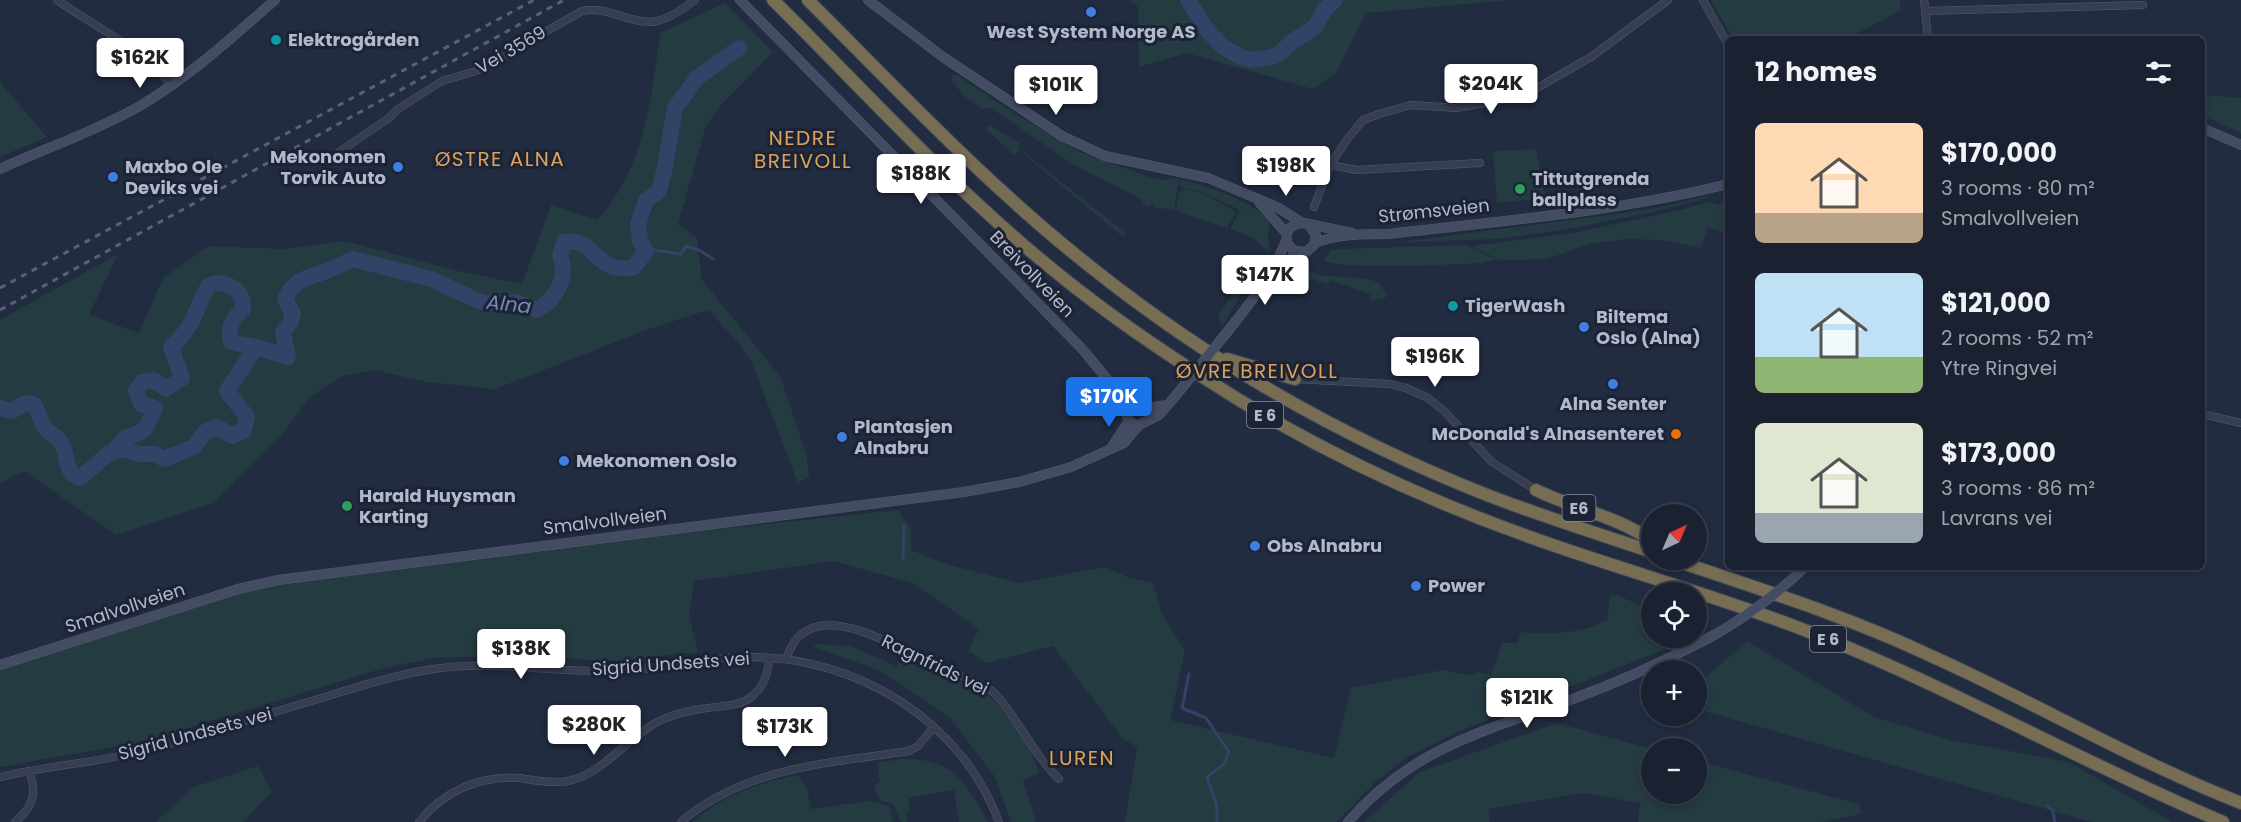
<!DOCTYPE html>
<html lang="en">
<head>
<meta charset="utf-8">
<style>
	:root { --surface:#1a2130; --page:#232938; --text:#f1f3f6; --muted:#9fa3ab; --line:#383e4c; --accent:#1a73e8 }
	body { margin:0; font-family:Poppins,sans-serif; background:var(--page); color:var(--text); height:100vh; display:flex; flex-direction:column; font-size:22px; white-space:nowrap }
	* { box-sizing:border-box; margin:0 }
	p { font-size:20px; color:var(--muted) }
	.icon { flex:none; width:33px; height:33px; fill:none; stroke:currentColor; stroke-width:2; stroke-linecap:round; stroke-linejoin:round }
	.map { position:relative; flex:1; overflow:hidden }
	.side { position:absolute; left:1725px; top:36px; width:480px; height:534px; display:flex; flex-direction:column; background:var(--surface); border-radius:9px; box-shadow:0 3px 9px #0003,0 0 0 2px var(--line) }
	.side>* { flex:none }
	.needle { width:39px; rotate:44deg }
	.tools { position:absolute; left:1641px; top:504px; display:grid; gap:12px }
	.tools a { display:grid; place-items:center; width:66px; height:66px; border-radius:50%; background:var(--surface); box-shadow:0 3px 9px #0003,0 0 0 2px var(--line); font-size:30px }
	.price { position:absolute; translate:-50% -51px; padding:0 14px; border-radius:6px; background:#fff; color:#222; font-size:20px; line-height:39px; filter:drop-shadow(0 2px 3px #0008) }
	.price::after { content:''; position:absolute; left:50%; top:36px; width:18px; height:14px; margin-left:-9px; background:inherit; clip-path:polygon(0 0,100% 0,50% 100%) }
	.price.selected { background:var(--accent); color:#fff }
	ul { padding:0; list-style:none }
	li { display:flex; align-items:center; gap:18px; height:150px; padding:0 30px }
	li span { display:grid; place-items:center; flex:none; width:168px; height:120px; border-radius:9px; color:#555 }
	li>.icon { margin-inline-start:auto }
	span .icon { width:72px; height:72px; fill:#fffc; stroke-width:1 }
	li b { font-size:26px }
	h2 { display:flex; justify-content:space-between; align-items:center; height:72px; padding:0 30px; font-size:26px }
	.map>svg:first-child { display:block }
</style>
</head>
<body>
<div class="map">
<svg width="2241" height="822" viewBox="0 0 2241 822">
	<rect width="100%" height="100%" fill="#222c40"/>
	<path fill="#243b41" d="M1129,0H1511L1366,13L1336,73L1313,89L1187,53L1139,67L1138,7Z
		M1711,0H1900L1901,10L1847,39H1733Z
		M725,3L773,52L721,105L706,126L678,224L697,238L702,280L780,376L807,457L809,477L798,483L752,363L739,343L708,310L646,330L495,389L426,382L376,370L342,376L309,398L280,437L213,503L116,535L24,471L0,483V320L118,254L89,315L139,333L163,278L208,246L283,249L344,241L462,272L522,284L551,205L597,220C645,168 651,100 660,33Z
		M953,75H957L1012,112L1080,152L1149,177L1165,180L1179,178L1174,209L1173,210L1153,207L1154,204L1151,203L1150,206L1142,204L1143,200L1074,165L991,108L983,109L964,96L951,80Z
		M0,82L47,137L0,157Z
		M2205,95L2241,98V133L2202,115Z
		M990,125L1021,144L1017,147L1126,233L1123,237L1019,150L1014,155L987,130V127Z
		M1536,149L1545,198L1497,203L1493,151Z
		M1180,179C1213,188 1247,199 1272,222H1269L1268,240L1271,251L1261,246L1254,238L1230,229L1238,214L1242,211L1199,191L1182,188L1179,185Z
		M1186,189L1199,192L1233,210L1235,214L1227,228L1176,211L1179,193Z
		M1716,194L1700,200L1653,212L1562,230L1497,239L1408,242V241L1623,213L1658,208Z
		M1728,201V234L1708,227L1701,248L1662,240L1626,239L1589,244L1547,259L1500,260L1471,246L1572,233L1676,211L1710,202L1717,204Z
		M1467,245L1496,260L1485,261L1484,263C1457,264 1342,271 1324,260L1331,250L1340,249Z
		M1257,260L1264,264L1241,294L1222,326L1218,319L1220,312Z
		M1296,271H1309L1320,275L1370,279L1380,284L1387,297L1370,301L1372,294L1330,280L1328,284L1311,279L1310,281Z
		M898,510L911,529V550L946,564L1019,583L1105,567L1130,578L1153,583L1161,612L1185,651L1170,720L1334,758L1351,688L1443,670L1472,676L1478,672L1491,675L1502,643H1517L1521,632C1550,634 1580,635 1607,620L1610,597L1617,595L1651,610L1652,638H1684L1685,641L1457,732L1407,757L1375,782L1337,822H1125L1137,747L1123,739L1053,646L987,663L968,651L979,629L913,583L833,561L694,581L689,615L698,652L617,661L498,656L433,658L381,669L142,742L0,767V670L228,592L392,564Z
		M1747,641L1874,717L1950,740L2069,762L2172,822H2091L1697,709V685Z
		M817,644L851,646L896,666L903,656L982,691L997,703L1028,745L1040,773L1023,780L1036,822H1011L995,777L950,718L881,671L813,647Z
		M1557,723L1651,749L1652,794H1696L1697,761L1859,804L1861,814L1822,822H1638L1640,803L1583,793L1488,809L1490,822H1364L1420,772Z
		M900,759C954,758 964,780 988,822H959L954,790L908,798L910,811H906L907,822H901L894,804L880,801L874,786L880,781L877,763Z
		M258,766L272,792L243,822H156L193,787Z
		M798,775L807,789L811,809L869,801L889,806L893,822H693C722,795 760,783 798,775Z"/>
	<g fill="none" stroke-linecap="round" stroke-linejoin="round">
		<path stroke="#334267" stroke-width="3" d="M646,249L681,254L686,246L699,250L713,259
			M903,559L904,525
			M1189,674L1182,708L1206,718L1229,752L1224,764L1207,777C1213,796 1218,801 1217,822
			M2047,805L2053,811L2055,822"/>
		<path stroke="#334267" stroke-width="16" d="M1188,0L1207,30L1222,46L1239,56L1251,60L1272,57L1280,53L1292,42L1315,27L1325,9L1335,0
			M0,408L12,411L25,403L33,404C39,410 39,418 43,425C48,434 59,436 63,446C68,458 65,473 80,478L108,454L122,449L140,454H155L164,459L194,447L205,432L217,427L232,436L244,430L247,417L227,391L256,347L288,357L283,332L290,323L293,314L285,299C295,278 306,279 326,271C335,268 344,263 353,259L431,279L478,301L487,303L515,302L536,310C555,302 569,276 560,256L564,242C590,238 593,260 613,267C619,269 627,268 633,268L646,251L640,241L638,224L646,201L659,191L665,167L675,108L697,78L739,48
			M113,452L126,437C147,433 147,426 155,408L141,404L136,391L142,382L154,380L166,389L182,378L171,347C196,325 194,310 209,285C226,279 244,290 243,309C232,320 227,327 231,342L256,347"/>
		<defs>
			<path id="street" d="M57,0C95,27 142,48 172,85
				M1703,0L1728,45
				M1924,0L1928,39
				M1925,11L2143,5
				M339,152L389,118L398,109L442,81L476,71L582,11C609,5 631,26 657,21C671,18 684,8 695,0
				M1330,165L1357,170L1480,163
				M1314,207L1330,165L1349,137L1363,120L1382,113L1411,105L1456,108L1523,96L1591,57L1668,0
				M1295,379L1390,384L1406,388L1428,398L1444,411L1492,462L1536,490
				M2202,414L2241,423
				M786,659C790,649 794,639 803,633C836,608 900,649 931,664C951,674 975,678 993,692C1001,699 1007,708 1013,717C1028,738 1040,761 1059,779
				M0,777C51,765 104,762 155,748C211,732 266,714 322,698C356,687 391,676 427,670C490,659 554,673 617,671C662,670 707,656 752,657C858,658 961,720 999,822
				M15,822C33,807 38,793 29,771
				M419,822C443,792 479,775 519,778C534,780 553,784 568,781C605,773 626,738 659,721C674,714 690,710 707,708C721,706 739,706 750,698C764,687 768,675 769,658
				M681,822C745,767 830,763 909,751L918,746L934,727"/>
			<path id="secondary" d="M740,0L1022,287L1084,351L1119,394L1138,410
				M868,0L943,57L1062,136L1105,156L1208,178L1277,207L1301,222
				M2202,128L2241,145
				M0,169C46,148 94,132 138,107C188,78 231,38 275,0
				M1259,202L1286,233
				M1308,224L1316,235L1314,245L1306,252L1295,251C1280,241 1286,223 1304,223L1352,233
				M1315,243C1338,234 1363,234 1387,234C1501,221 1616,212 1728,184
				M1271,275L1298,252
				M1236,321L1271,275L1286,241
				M1120,395L1129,421L1137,426L1159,415L1173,399
				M1134,410L1167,405
				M1111,448L1129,421
				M0,665L238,589L278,580L964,492L1019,482L1071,467L1124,443L1139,425
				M1348,822C1411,749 1484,731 1570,700C1617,683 1661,663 1705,640"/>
			<path id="highway" d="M773,0C859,85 941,176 1034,254C1088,300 1146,341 1206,379C1310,447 1424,500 1541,541C1629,572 1720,597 1807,631C1949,686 2082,763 2223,822
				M808,0C900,92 989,187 1092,268C1210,362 1345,439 1487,495C1541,516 1596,533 1652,552
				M1227,359L1295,379
				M1536,490C1574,509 1617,516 1652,541
				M1674,560C1760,589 1846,616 1929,655C2034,702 2134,761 2241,803"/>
		</defs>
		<use href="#street" stroke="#545c6e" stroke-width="8"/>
		<use href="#secondary" stroke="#545c6e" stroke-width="10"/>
		<use href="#highway" stroke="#41495b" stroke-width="14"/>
		<use href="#street" stroke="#363e50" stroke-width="7"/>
		<use href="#secondary" stroke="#444c63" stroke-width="9"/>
		<use href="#highway" stroke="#776d53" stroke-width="12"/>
		<path stroke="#586177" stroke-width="3" stroke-dasharray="6 6" stroke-linecap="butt" d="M0,288L534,0
			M0,310L564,0"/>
		<defs>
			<path id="secondary-bridge" d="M1173,399L1236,321
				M1705,640C1742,620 1775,596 1805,567"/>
		</defs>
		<use href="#secondary-bridge" stroke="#545c6e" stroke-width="10" stroke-linecap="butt"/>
		<use href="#secondary-bridge" stroke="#444c63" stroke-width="9"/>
	</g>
	<g fill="#3f7fe0" stroke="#1b2335" stroke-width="2">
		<circle cx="1091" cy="12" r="6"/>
		<circle cx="398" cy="167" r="6"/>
		<circle cx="113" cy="177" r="6"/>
		<circle cx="1584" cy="327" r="6"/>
		<circle cx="1613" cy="384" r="6"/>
		<circle cx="842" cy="437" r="6"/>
		<circle cx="564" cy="461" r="6"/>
		<circle cx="1255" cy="546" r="6"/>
		<circle cx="1416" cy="586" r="6"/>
	</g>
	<g fill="#0f9aa8" stroke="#1b2335" stroke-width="2">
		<circle cx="276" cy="40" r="6"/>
		<circle cx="1453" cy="306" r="6"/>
	</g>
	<g fill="#2e9e5b" stroke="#1b2335" stroke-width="2">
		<circle cx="1520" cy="189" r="6"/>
		<circle cx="347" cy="506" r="6"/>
	</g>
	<circle fill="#e8710a" stroke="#1b2335" stroke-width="2" cx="1676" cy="434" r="6"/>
	<g text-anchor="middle" stroke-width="6" stroke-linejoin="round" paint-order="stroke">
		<g fill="#1b2335" stroke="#858c9e" stroke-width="1.5">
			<rect x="1247" y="402" width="36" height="26" rx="4.5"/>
			<rect x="1562.5" y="495" width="33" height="26" rx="4.5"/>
			<rect x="1810" y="626" width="36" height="26" rx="4.5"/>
		</g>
		<g font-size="16" font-weight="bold" fill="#b3b9cb">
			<text x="1265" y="421">E 6</text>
			<text x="1579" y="514">E6</text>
			<text x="1828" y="645">E 6</text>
		</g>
		<g font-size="18" font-weight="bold" fill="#b3b9cb" stroke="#1b2335" text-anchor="start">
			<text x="1091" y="38" text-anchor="middle">West System Norge AS</text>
			<text x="288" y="46">Elektrogården</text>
			<text x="386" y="163" text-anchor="end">Mekonomen<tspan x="386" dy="21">Torvik Auto</tspan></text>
			<text x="125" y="173">Maxbo Ole<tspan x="125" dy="21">Deviks vei</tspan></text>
			<text x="1532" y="185">Tittutgrenda<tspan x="1532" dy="21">ballplass</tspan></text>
			<text x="1465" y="312">TigerWash</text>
			<text x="1596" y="323">Biltema<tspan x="1596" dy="21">Oslo (Alna)</tspan></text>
			<text x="1613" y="410" text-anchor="middle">Alna Senter</text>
			<text x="854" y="433">Plantasjen<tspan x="854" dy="21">Alnabru</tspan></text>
			<text x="1664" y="440" text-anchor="end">McDonald's Alnasenteret</text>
			<text x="576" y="467">Mekonomen Oslo</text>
			<text x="359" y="502">Harald Huysman<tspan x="359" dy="21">Karting</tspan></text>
			<text x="1267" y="552">Obs Alnabru</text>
			<text x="1428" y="592">Power</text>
		</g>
		<g font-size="18" fill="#b3b9cb" stroke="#1b2335">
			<text transform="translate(511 50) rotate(-30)" y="6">Vei 3569</text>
			<text transform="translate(1434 211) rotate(-6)" y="6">Strømsveien</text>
			<text transform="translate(1032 274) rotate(46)" y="6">Breivollveien</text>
			<text transform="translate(605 521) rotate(-7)" y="6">Smalvollveien</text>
			<text transform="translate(125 608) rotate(-18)" y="6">Smalvollveien</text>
			<text transform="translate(671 664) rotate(-4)" y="6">Sigrid Undsets vei</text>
			<text transform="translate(935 665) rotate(26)" y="6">Ragnfrids vei</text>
			<text transform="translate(195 734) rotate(-15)" y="6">Sigrid Undsets vei</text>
		</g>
		<g font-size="20" letter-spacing="1.5" fill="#dea35a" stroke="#1b2335">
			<text x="803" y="145">NEDRE<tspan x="803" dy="23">BREIVOLL</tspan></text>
			<text x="500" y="166">ØSTRE ALNA</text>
			<text x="1257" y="378">ØVRE BREIVOLL</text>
			<text x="1082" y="765">LUREN</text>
		</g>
		<g font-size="20" font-style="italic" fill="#788bb5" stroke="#1b2335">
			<text transform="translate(509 304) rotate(6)" y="7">Alna</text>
		</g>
	</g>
</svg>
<div class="tools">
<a><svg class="needle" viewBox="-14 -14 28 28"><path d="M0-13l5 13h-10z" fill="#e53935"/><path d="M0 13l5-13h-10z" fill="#9fa3ab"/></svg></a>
<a><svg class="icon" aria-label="locate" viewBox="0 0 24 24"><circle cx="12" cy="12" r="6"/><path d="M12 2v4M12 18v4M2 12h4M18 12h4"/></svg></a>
<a>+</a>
<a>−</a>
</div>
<b class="price" style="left:140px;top:89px">$162K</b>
<b class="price" style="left:1491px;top:115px">$204K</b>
<b class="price" style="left:1056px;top:116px">$101K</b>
<b class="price" style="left:1286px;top:197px">$198K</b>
<b class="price" style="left:921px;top:205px">$188K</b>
<b class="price" style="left:1265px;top:306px">$147K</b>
<b class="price" style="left:1435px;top:388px">$196K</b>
<b class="price selected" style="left:1109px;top:428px">$170K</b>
<b class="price" style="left:521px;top:680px">$138K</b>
<b class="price" style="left:1527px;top:729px">$121K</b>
<b class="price" style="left:594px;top:756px">$280K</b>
<b class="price" style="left:785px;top:758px">$173K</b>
<section class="side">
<h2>12 homes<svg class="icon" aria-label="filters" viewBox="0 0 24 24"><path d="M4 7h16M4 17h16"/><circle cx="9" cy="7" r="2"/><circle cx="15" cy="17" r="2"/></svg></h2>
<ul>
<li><span style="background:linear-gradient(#ffd9b3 75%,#b9a48a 0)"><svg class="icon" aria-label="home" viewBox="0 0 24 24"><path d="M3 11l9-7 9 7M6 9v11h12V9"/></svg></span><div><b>$170,000</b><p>3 rooms · 80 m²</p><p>Smalvollveien</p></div></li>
<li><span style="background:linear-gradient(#bfe0f5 70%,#8fb573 0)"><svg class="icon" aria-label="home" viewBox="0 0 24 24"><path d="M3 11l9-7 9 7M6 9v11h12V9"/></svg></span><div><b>$121,000</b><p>2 rooms · 52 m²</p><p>Ytre Ringvei</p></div></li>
<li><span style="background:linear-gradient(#dfe7d0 75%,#9aa5b1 0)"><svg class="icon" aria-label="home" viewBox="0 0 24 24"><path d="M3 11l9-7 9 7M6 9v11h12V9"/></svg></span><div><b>$173,000</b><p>3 rooms · 86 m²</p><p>Lavrans vei</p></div></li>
</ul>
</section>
</div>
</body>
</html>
